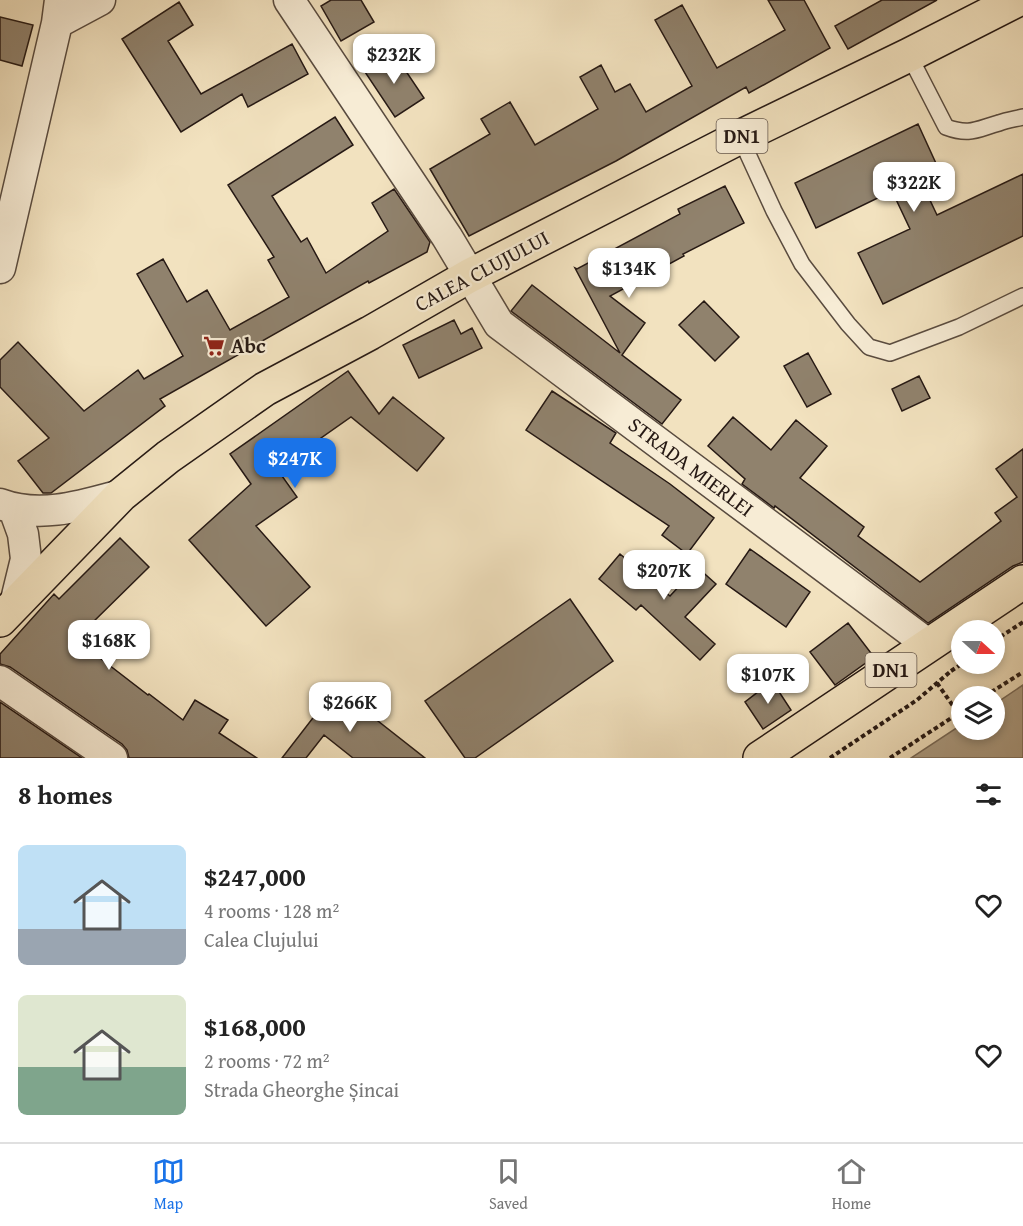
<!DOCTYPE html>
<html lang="en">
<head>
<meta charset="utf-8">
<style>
	:root { --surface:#fff; --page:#f2f2f2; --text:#222; --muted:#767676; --line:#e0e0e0; --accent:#1a73e8 }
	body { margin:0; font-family:"Gentium Book Plus",serif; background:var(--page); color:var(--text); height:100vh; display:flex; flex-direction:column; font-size:22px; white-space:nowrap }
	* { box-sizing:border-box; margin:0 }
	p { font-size:20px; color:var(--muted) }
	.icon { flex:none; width:33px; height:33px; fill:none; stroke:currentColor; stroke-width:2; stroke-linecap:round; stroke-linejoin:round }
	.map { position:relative; height:758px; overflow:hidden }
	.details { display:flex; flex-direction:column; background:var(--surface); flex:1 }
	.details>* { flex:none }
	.needle { width:39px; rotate:111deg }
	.buttons { position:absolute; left:951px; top:620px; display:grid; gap:12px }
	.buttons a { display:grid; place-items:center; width:54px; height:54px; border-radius:50%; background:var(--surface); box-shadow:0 3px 9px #0003; font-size:30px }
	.price { position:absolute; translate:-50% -51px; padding:0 14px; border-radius:12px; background:#fff; color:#222; font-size:20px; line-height:39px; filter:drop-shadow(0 2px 3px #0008) }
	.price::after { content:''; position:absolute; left:50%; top:36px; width:18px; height:14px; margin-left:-9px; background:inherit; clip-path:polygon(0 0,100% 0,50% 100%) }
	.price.on { background:var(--accent); color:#fff }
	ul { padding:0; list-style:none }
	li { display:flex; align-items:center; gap:18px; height:150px; padding:0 18px }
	li span { display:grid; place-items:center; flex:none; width:168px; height:120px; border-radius:9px; color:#555 }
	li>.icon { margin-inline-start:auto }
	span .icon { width:72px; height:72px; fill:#fffc; stroke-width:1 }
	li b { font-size:26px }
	h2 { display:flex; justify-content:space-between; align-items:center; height:72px; padding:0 18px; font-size:26px }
	.dock { display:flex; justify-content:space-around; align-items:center; height:84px; border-top:2px solid var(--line); background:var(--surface); font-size:16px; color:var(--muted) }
	.dock a { display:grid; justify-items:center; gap:3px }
	.dock .on { color:var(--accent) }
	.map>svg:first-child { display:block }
</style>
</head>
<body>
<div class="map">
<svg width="1023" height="758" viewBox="0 0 1023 758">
	<rect width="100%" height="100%" fill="#f2e2bf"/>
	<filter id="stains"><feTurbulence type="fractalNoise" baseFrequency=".00333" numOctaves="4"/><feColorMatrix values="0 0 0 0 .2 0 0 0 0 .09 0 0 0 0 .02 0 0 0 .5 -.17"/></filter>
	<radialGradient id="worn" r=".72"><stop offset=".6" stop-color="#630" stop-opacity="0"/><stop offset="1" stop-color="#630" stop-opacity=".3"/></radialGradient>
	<path fill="#ad9e85" stroke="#776958" stroke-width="1.5" d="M1023,685V758H911L961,725L962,729H994L995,704Z"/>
	<path fill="#90826d" stroke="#261914" stroke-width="1.5" d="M331,0H361L374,22L341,41L321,6Z
		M768,0H804L830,48L749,93L746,87L616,161L469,236L430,169L490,134L481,119L510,102L535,145L598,109L580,77L601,65L615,92L630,84L646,112L692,86L655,20L682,5L717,68L785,30Z
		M882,0H937L848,49L835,26Z
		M179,2L193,25L168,41L201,94L292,44L308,74L248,107L242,94L181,132L122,39Z
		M0,17L33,25L22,66L0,60Z
		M393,52L424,98L395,117L365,72Z
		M335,117L353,145L272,196L301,242L307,238L326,273L388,231L372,203L394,189L430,242L427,252L369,283L368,281L160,399L165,406L51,493H43L18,461L49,438L0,387V360L18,342L84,411L138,370L144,379L183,356L137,274L163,259L187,302L207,290L230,330L289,297L268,260L274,257L228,185Z
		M918,124L939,170L920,179L937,215L1023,174V236L883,304L858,253L910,229L892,191L816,228L795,183Z
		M725,186L744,223L683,254L684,256L610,296L645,323L622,355L681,400L662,424L511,311L532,285L620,353L575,268L577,269L680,214L678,209Z
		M704,301L739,337L715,361L679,325Z
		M454,320L461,334L472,328L482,348L419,378L403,345Z
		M808,353L831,394L807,407L784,366Z
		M348,371L379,414L393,397L444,438L417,471L351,417L277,469L297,497L256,526L310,587L266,626L189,540L251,484L230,454Z
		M919,376L930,398L902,411L892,389Z
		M552,391L616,433L610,443L670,484L714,518L687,554L662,535L669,526L526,430Z
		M733,417L771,450L796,420L827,446L800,478L864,527L858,536L920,582L1001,521L995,513L1017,497L996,469L1023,449V562L1013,566L928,623L775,506L774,508L742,484L745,479L708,446Z
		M120,538L149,567L88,627L99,638L87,648L148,695L149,694L183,720L195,700L228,720L219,733L257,758H129L127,750L122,744L10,667L0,664V654L54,594L59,599Z
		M750,549L810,592L786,627L726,584Z
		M620,554L670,596L697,567L716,584L685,617L715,644L700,660L641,605L636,610L599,579Z
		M570,599L613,661L475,758H465L425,701Z
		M848,623L874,657L835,685L810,652Z
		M772,681L791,710L763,729L745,702Z
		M336,688L425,758H353L324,735L306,758H282Z
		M0,702L82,758H0Z"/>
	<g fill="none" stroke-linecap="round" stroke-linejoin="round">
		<defs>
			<path id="lane" d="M909,55L946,127C970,136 977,129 999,123C1007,120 1015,119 1023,117
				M740,137L774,211L802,264L848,324L869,347L890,353L959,327L1023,296"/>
			<path id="street" d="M289,0L447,237L499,324L929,645
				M57,23L100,0
				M0,268L57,23L60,0
				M0,504C40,519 81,506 121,495
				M14,509L23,534L26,559L15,604
				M0,681L112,758"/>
			<path id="primary" d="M0,620L121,495L168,457L265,389L370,333L469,276L740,137L909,55L1017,0
				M760,758L1023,582"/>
		</defs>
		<use href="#lane" stroke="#594b3f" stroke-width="18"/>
		<use href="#street" stroke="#594b3f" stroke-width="33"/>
		<use href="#primary" stroke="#261914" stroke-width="36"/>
		<path stroke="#261914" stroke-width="4" stroke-dasharray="4.5 3" stroke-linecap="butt" d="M994,641L1023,622
			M951,671L963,663
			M937,683L958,713
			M985,696L1023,672
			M830,758L917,700L951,671
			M890,758L962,711"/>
		<use href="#lane" stroke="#f7ecd5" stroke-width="15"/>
		<use href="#street" stroke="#f7ecd5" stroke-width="30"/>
		<use href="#primary" stroke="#f2e2bf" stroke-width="33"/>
	</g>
	<defs>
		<symbol id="supermarket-bare" viewBox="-9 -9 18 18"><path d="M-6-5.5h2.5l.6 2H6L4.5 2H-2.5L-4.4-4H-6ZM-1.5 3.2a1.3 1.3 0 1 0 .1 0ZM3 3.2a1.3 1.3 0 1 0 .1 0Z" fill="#8f2418" stroke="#f7ecd5" stroke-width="2.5" paint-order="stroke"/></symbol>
	</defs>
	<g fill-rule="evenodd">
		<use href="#supermarket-bare" x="199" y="331" width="30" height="30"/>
	</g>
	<g text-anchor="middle" stroke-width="4.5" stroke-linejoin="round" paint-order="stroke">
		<g fill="#f7ecd5" stroke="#65584e" stroke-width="1.5">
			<rect x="716.5" y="119" width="51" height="34" rx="4.5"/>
			<rect x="865.5" y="653" width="51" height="34" rx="4.5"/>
		</g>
		<g font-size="20" font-weight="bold" fill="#261914">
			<text x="742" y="143">DN1</text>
			<text x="891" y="677">DN1</text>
		</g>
		<g font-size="21" fill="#261914" stroke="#f7ecd5">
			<text transform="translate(482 271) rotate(-28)" y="7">CALEA CLUJULUI</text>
			<text transform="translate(691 467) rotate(37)" y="7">STRADA MIERLEI</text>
		</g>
		<g font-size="21" font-weight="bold" fill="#261914" stroke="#f7ecd5" text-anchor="start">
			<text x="231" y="353">Abc</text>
		</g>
	</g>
	<rect width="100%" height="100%" filter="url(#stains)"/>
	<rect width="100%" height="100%" fill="url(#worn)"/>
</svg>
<div class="buttons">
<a><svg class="needle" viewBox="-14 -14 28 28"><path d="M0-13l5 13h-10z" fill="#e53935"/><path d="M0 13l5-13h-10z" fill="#767676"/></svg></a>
<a><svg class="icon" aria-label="layers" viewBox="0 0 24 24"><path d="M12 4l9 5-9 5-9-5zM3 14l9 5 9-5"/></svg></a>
</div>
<b class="price" style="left:394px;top:85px">$232K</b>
<b class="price" style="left:914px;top:213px">$322K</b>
<b class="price" style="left:629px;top:299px">$134K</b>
<b class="price on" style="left:295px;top:489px">$247K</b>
<b class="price" style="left:664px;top:601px">$207K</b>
<b class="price" style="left:109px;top:671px">$168K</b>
<b class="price" style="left:768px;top:705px">$107K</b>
<b class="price" style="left:350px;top:733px">$266K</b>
</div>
<section class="details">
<h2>8 homes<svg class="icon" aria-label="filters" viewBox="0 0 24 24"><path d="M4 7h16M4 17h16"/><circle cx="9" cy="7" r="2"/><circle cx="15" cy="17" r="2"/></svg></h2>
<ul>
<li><span style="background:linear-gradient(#bfe0f5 70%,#9aa5b1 0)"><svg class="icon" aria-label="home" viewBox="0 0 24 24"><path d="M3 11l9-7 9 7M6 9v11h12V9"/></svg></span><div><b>$247,000</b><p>4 rooms · 128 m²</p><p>Calea Clujului</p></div><svg class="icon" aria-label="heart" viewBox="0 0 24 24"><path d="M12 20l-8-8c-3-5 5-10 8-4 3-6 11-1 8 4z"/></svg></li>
<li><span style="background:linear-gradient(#dfe7d0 60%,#7fa58c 0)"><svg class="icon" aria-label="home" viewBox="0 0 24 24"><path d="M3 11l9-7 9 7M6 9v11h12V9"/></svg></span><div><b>$168,000</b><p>2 rooms · 72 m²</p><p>Strada Gheorghe Șincai</p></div><svg class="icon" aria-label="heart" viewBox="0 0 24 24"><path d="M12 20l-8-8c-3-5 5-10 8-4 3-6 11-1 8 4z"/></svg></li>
</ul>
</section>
<nav class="dock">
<a class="on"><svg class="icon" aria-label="map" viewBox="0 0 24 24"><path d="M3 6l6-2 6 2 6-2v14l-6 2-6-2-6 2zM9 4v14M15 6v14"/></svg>Map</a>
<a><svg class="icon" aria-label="saved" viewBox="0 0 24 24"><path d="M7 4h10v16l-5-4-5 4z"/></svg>Saved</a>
<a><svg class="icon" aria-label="home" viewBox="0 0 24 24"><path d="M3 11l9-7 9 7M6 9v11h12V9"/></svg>Home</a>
</nav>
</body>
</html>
